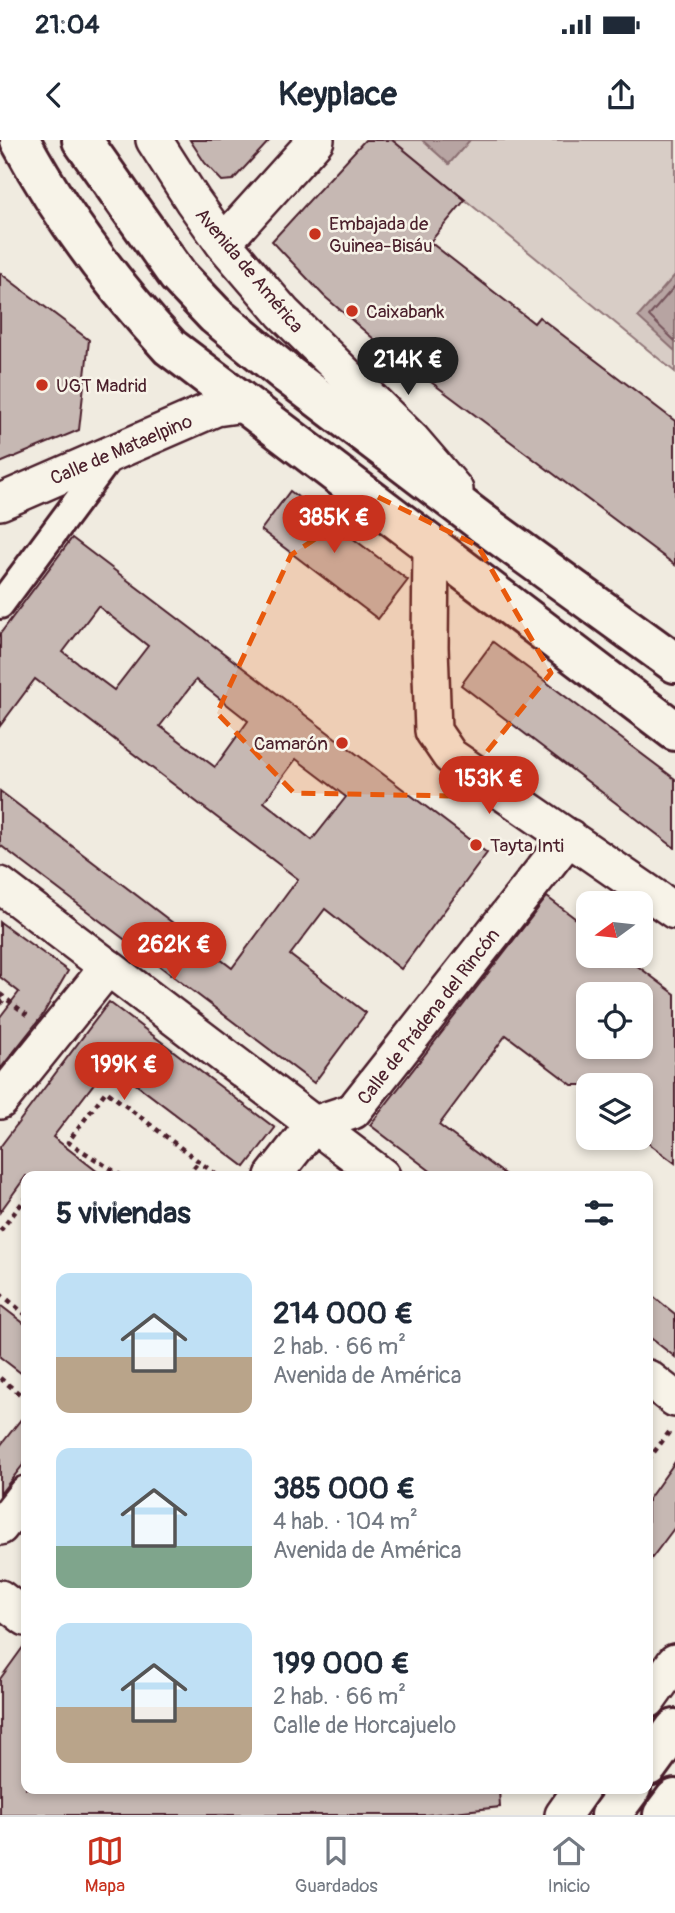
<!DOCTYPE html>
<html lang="es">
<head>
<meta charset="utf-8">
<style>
	:root { --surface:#fff; --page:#f6f6f7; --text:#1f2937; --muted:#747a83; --line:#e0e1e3; --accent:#c8321e }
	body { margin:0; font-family:Pangolin,sans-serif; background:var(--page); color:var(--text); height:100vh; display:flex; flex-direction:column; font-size:26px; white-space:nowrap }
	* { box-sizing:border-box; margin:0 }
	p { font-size:23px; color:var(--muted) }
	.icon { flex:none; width:38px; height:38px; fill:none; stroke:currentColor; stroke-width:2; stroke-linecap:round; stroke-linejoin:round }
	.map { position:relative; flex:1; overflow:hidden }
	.panel { position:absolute; left:21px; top:1031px; width:632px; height:623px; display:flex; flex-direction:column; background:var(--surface); border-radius:14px; box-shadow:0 4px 10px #0003 }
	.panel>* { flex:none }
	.needle { width:46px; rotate:255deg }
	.tools { position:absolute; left:576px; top:751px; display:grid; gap:14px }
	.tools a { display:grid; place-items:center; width:77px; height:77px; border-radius:14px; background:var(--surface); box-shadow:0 4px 10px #0003; font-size:35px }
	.price { position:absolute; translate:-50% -60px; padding:0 16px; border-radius:24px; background:var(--accent); color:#fff; font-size:23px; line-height:46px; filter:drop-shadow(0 2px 4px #0008) }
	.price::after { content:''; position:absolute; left:50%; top:42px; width:21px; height:16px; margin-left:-10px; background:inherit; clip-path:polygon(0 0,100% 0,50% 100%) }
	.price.current { background:#222; color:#fff }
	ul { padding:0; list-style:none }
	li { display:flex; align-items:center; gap:21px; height:175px; padding:0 35px }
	li span { display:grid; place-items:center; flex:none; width:196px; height:140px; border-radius:14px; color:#555 }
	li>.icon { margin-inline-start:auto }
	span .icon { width:84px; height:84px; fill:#fffc; stroke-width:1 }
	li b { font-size:30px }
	h2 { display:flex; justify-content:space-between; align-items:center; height:84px; padding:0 35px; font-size:30px }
	.status { display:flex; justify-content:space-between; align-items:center; height:49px; padding:0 35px; background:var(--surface); direction:ltr }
	.status svg { height:19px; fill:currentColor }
	header { display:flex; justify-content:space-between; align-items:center; height:91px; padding:0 35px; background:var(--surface); font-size:32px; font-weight:800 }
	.dock { display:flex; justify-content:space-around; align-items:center; height:98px; border-top:2px solid var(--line); background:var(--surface); font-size:19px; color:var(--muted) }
	.dock a { display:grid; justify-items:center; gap:4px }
	.dock .current { color:var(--accent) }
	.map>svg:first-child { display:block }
</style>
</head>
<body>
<div class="status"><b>21:04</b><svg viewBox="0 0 49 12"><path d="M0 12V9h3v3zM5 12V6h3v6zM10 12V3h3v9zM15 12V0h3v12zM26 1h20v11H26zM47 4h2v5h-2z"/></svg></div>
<header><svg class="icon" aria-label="back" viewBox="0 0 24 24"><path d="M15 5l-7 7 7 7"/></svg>Keyplace<svg class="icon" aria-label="share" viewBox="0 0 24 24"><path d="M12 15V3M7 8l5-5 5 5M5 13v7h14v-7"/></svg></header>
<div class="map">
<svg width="675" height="1675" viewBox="0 0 675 1675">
	<rect width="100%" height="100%" fill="#f0ebe0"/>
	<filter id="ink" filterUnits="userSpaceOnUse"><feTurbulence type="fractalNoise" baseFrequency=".0143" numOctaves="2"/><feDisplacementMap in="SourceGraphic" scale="14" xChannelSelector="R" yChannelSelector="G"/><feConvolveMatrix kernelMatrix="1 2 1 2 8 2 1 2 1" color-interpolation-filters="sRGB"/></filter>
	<g filter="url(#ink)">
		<path fill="#d8cdc6" stroke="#917678" stroke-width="2" d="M392,0H675V232L408,13Z"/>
		<path fill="#b7a4a2" stroke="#8b6f72" stroke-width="2" d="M422,0H470L449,24Z
			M675,135V211L638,177Z"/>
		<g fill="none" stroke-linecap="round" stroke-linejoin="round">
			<path stroke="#76545b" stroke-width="2" d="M675,146L649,176L675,201"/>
		</g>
		<path fill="#c6b8b3" stroke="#4a1f2b" stroke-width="2" fill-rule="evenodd" d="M190,0H270L233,40L222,41L205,23Z
			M365,0H392L465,60L430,102L534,183L539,177L675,281V425L375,200L324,156L272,101Z
			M0,133L89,200L79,290L0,323Z
			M290,351L408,440L378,479L261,390Z
			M72,398L487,713L401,829L325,769L290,815L366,873L314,943L0,705V651L232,828L298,739L35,539L0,586V494ZM98,466L148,506L114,550L63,512ZM196,540L248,581L215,627L160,586ZM296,619L346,657L312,700L264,662Z
			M493,502L675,639V708L461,545Z
			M547,757L588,788V816H624L675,854V1023L640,997V945H572L506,895L439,985L507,1036H437L370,985ZM588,854H640V906H588Z
			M0,782L68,831L42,876L0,929V877L19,852L0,837Z
			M109,862L275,988L245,1027L109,924L53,997L103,1036H26L0,1072V1007Z
			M648,1152L675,1174V1217L648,1196Z
			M0,1165L26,1185V1237L0,1217Z
			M26,1273V1321L0,1354V1306Z
			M675,1322V1387L648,1423V1360Z
			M26,1503V1648H499L500,1667L426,1675H0V1539Z"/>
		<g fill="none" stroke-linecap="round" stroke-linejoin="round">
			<defs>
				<path id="pedestrian" d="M0,465L113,313"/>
				<path id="minor" d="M154,0L193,61L223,103L283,173L412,300L455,350
					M223,103L316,0
					M0,362L216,268L244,264
					M431,406L430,507L433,591L450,616L675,771
					M0,745L382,1036
					M0,961L108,827
					M273,1036L314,984L353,971L569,697
					M648,1238L675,1259
					M0,1387L26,1354
					M0,1458L26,1478
					M648,1560L675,1522
					M563,1675L582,1648"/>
				<path id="primary" d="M20,0C60,75 113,145 170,207L675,591
					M485,385L675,523
					M648,1626L675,1589
					M611,1675L631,1648
					M663,1675L675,1659"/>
				<path id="motorway" d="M82,0L178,136L215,175L288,235L485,385"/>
			</defs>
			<use href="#pedestrian" stroke="#4a1f2b" stroke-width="32"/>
			<use href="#minor" stroke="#4a1f2b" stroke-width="40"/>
			<use href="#primary" stroke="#4a1f2b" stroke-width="44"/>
			<use href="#motorway" stroke="#4a1f2b" stroke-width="44"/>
			<path stroke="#4a1f2b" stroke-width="4.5" stroke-dasharray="5 5" stroke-linecap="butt" d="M0,854L27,875
				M0,864L5,858
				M122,1036L68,1002L106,951L218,1036
				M187,1036L199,1021
				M0,1091L26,1058
				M0,1153L26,1175
				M0,1238L26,1259
				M648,1320L670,1291"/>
			<use href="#pedestrian" stroke="#f7f3e8" stroke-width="26"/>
			<use href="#minor" stroke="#f7f3e8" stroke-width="35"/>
			<use href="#primary" stroke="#f7f3e8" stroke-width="38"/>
			<use href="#motorway" stroke="#f7f3e8" stroke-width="38"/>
		</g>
	</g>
	<path fill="#e8590c" fill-opacity="0.2" stroke="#e8590c" stroke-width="5" stroke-dasharray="14 9" stroke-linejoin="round" d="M378,357L478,406L551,533L451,656L294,653L217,573L291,415Z"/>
	<g fill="#c8321e" stroke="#f7f3e8" stroke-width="2.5">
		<circle cx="315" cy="94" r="7"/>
		<circle cx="352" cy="171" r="7"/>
		<circle cx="42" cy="245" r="7"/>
		<circle cx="342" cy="603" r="7"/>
		<circle cx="476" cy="705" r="7"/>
	</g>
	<g text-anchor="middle" stroke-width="5" stroke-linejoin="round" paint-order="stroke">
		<g font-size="19" fill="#4a1f2b" stroke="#f7f3e8" text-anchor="start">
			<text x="329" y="90">Embajada de<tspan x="329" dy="22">Guinea-Bisáu</tspan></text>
			<text x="366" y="178">Caixabank</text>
			<text x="56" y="252">UGT Madrid</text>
			<text x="328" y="610" text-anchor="end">Camarón</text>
			<text x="490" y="712">Tayta Inti</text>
		</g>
		<g font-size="19" fill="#4a1f2b" stroke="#f7f3e8">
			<text transform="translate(250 130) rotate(50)" y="7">Avenida de América</text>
			<text transform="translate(121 309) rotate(-23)" y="7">Calle de Mataelpino</text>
			<text transform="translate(428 876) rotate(-52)" y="7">Calle de Prádena del Rincón</text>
		</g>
	</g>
</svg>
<div class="tools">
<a><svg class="needle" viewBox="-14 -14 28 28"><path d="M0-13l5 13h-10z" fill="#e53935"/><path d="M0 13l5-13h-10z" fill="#747a83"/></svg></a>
<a><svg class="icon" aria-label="locate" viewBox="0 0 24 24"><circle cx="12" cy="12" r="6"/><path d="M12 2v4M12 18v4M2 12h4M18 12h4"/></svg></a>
<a><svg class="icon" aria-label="layers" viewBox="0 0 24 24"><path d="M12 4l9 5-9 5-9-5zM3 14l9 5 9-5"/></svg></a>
</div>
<b class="price current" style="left:408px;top:257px">214K €</b>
<b class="price" style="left:334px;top:415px">385K €</b>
<b class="price" style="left:489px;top:676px">153K €</b>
<b class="price" style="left:174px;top:842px">262K €</b>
<b class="price" style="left:124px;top:962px">199K €</b>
<section class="panel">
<h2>5 viviendas<svg class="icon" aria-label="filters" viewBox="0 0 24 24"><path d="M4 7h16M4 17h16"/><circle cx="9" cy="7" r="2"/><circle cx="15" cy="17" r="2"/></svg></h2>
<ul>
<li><span style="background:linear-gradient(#bfe0f5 60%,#b9a48a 0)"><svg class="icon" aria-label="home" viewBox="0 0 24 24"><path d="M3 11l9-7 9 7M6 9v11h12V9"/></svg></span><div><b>214 000 €</b><p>2 hab. · 66 m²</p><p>Avenida de América</p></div></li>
<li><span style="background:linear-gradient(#bfe0f5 70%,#7fa58c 0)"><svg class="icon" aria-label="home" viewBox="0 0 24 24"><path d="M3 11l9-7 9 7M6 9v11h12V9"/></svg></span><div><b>385 000 €</b><p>4 hab. · 104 m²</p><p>Avenida de América</p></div></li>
<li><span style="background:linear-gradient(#bfe0f5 60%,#b9a48a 0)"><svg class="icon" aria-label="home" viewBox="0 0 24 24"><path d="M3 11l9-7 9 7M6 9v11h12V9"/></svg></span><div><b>199 000 €</b><p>2 hab. · 66 m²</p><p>Calle de Horcajuelo</p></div></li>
</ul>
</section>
</div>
<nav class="dock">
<a class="current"><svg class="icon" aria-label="map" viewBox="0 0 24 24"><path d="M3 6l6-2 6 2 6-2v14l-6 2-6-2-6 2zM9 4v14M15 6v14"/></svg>Mapa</a>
<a><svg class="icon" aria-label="saved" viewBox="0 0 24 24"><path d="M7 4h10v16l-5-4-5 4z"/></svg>Guardados</a>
<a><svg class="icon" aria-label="home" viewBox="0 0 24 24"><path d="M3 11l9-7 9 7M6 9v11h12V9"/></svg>Inicio</a>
</nav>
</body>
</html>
